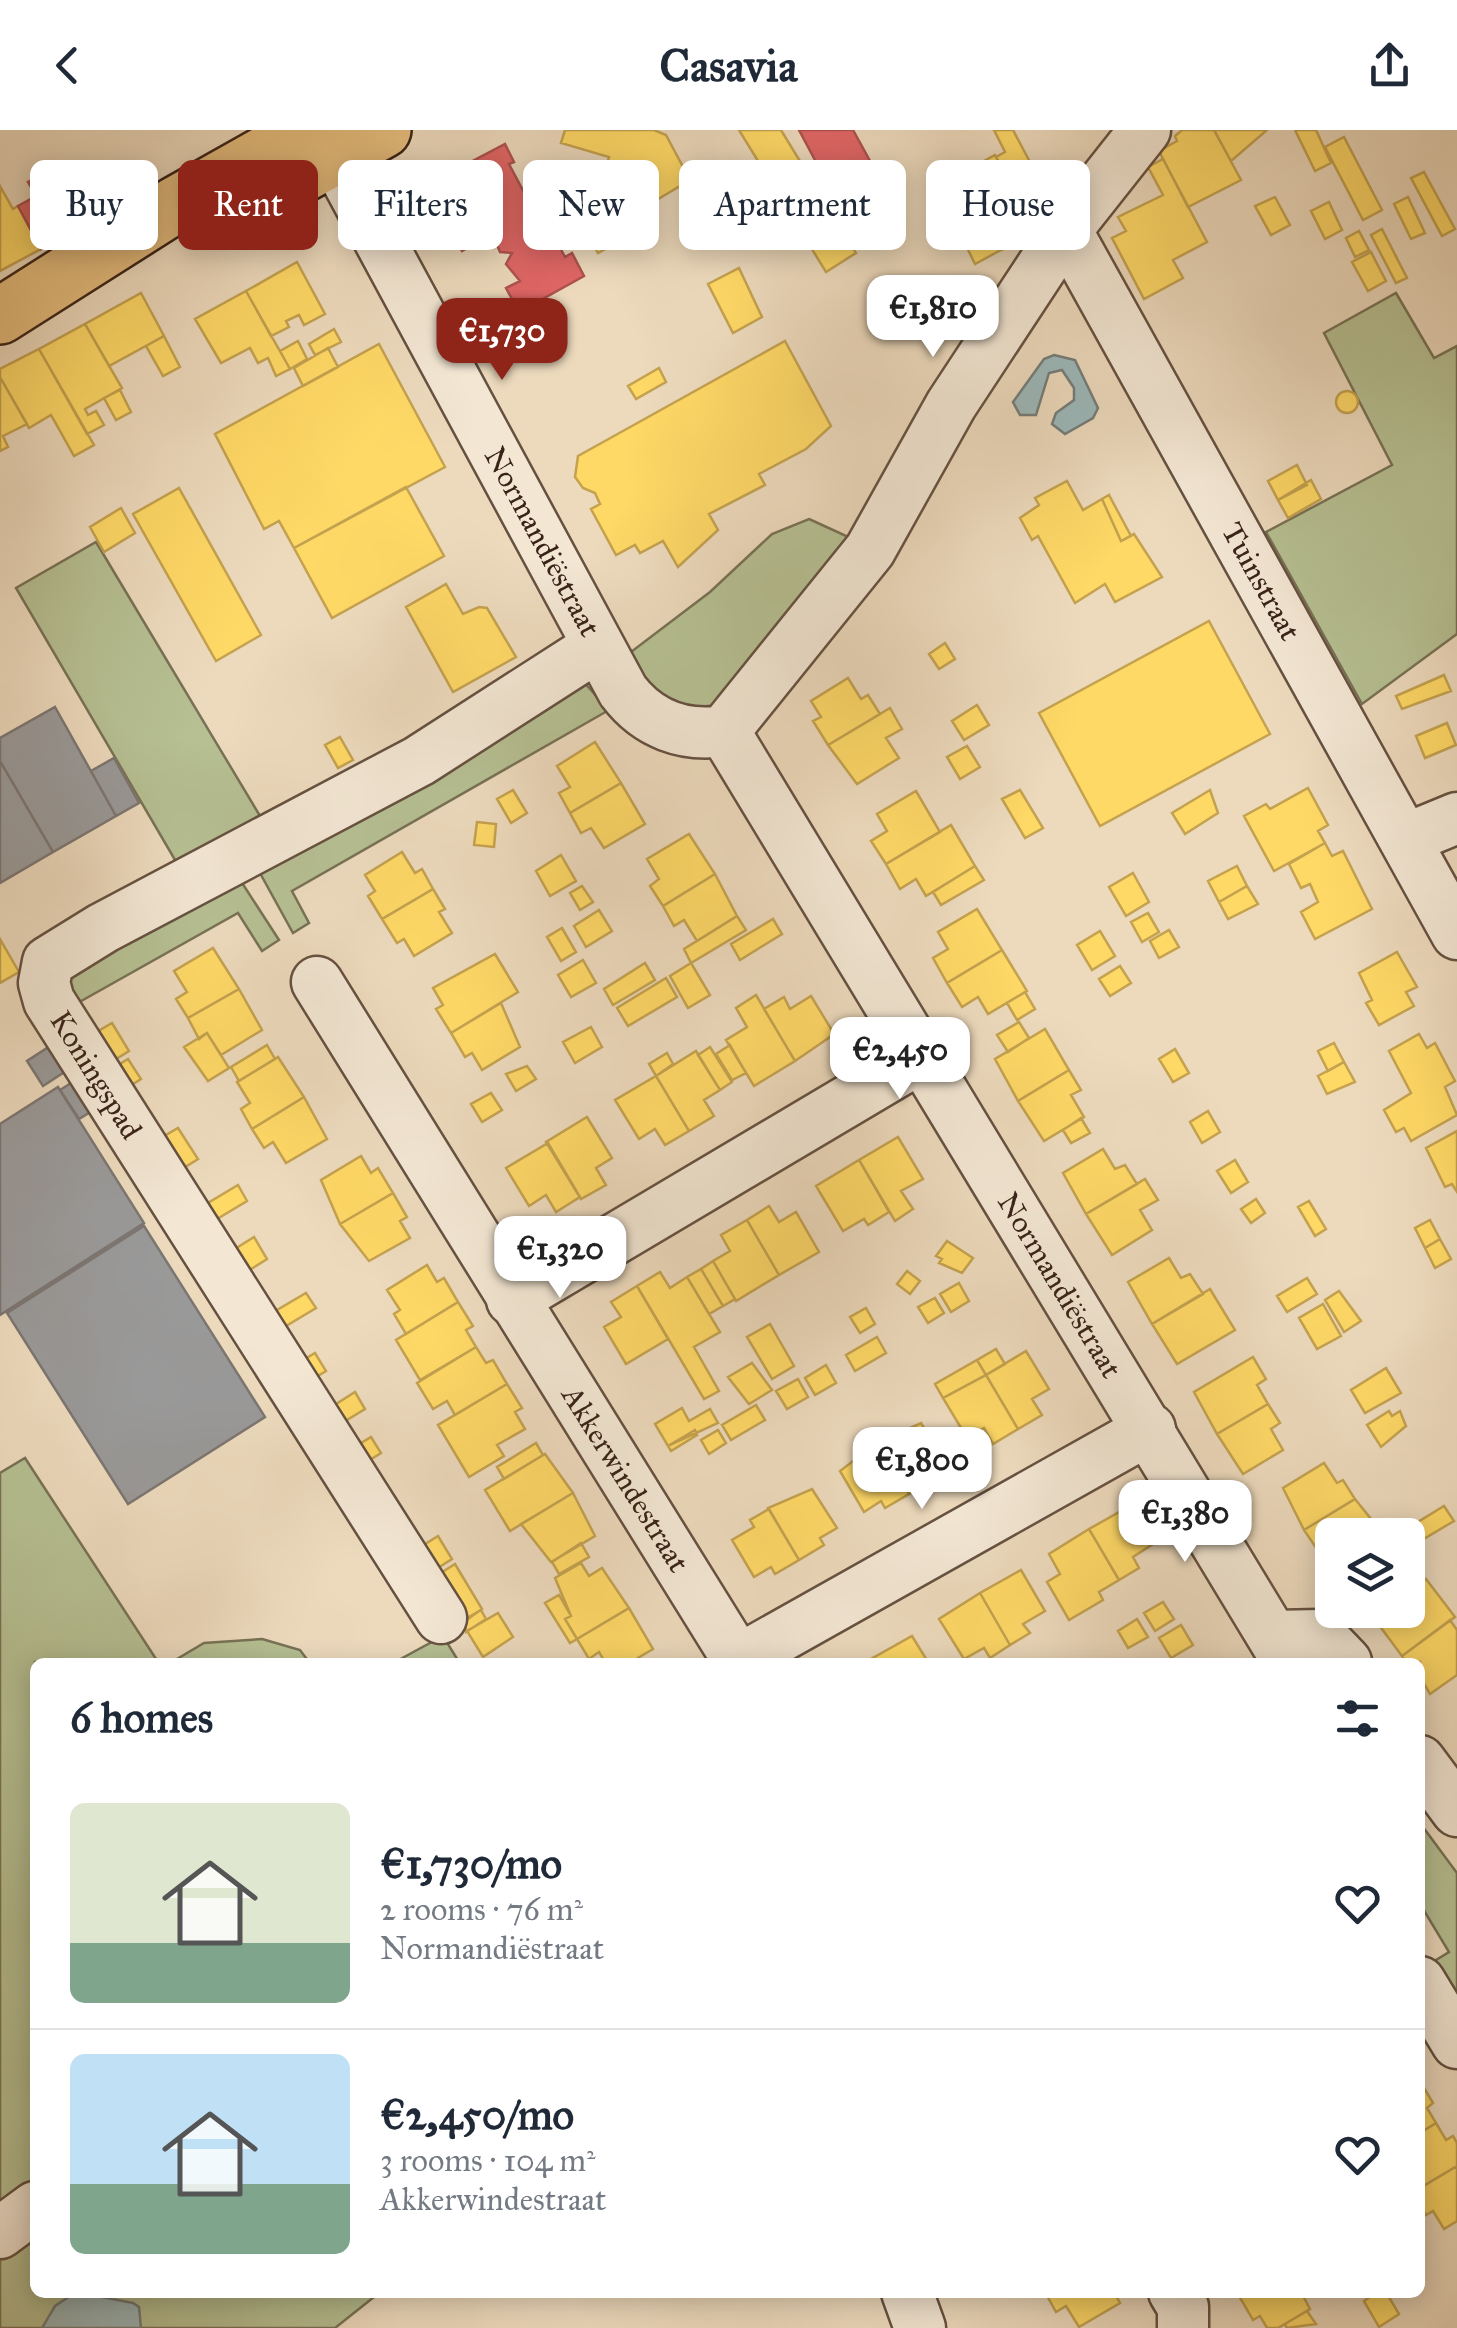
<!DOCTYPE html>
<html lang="en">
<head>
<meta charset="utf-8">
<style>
	:root { --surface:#fff; --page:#f6f6f7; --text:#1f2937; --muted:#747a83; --line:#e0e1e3; --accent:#8f2418 }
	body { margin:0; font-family:"IM FELL Great Primer",serif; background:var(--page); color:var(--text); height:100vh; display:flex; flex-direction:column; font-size:38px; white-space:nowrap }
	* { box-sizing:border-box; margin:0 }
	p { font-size:32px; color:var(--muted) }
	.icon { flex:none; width:55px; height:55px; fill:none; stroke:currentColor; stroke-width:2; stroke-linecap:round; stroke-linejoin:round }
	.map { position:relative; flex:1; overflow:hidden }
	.drawer { position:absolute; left:30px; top:1528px; width:1395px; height:640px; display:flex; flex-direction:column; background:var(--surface); border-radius:15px; box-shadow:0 5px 25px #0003 }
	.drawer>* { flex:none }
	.hud { position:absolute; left:30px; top:30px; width:1398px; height:90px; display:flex; gap:20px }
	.controls { position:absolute; left:1315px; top:1388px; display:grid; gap:20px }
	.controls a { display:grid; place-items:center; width:110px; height:110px; border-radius:15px; background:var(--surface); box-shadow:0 5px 25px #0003; font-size:50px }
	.price { position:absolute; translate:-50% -85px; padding:0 22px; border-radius:20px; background:#fff; color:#222; font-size:32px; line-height:65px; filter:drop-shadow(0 2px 5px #0008) }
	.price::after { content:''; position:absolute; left:50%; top:60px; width:30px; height:22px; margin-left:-15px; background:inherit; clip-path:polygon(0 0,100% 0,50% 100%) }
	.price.selected { background:var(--accent); color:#fff }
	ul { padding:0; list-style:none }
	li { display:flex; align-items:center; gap:30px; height:250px; padding:0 40px }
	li+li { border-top:2px solid var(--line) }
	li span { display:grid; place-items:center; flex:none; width:280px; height:200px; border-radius:15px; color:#555 }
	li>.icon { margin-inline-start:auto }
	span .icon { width:120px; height:120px; fill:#fffc; stroke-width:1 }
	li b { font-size:42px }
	h2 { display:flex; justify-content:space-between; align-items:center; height:120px; padding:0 40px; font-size:42px }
	.tag { padding:0 35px; border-radius:15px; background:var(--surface); box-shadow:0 5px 25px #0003; font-size:35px; line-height:90px }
	.tag.selected { background:var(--accent); color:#fff }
	header { display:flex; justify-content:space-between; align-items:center; height:130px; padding:0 40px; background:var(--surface); font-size:45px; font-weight:700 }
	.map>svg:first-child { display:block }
</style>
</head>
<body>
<header><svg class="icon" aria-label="back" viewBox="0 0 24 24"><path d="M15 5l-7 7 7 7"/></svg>Casavia<svg class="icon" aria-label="share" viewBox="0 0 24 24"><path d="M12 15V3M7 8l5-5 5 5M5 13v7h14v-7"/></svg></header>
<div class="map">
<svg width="1457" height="2198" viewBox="0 0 1457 2198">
	<rect width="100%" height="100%" fill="#eddabd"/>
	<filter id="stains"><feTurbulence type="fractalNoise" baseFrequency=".002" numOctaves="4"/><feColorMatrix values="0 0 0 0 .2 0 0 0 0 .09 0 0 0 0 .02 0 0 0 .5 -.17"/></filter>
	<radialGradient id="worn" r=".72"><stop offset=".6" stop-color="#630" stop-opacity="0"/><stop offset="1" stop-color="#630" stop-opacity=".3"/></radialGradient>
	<path fill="#b6c093" stroke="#787256" stroke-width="2.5" d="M1396,163L1434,228L1457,216V504L1362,574L1266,402L1392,335L1324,203Z
		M809,389L855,410L716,588L651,566L627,525L710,462L772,404Z
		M96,412L269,701L185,747L16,458Z
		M580,548L609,580L292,761L309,793L293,803L255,734Z
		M235,742L279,810L262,821L238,783L67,879L65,831Z
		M25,1328L158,1532H35V2057L0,2086V1343Z
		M443,1506L459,1532H395Z
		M262,1509L300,1520L309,1532H172L204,1513Z
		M1420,1693L1457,1743V1893L1423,1838L1449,1822L1420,1774Z
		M35,2102V2162L379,2163L335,2198H0V2129Z"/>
	<path fill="#9cb8ba" stroke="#747c79" stroke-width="2.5" d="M1054,225L1075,230L1098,278L1093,288L1065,304L1052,294L1056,283L1074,270V258L1062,240L1049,243L1036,285H1020L1013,272L1044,229Z
		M76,2162L133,2173L139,2177L141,2198H42L55,2176Z"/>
	<path fill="#ffd966" stroke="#c4a24f" stroke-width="2.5" d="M565,0H654L666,5L690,50L608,99L595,77L609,27L561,13Z
		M739,0H781L856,123L826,142Z
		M994,0H1013L1050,70L1032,92L996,27L1005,22Z
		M1182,0H1214L1241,50L1188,77L1159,21L1177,11L1175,6Z
		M1214,0H1267L1231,31Z
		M1295,0H1316L1331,33L1315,41Z
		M1344,7L1382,80L1363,90L1325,17Z
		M995,25L1032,92L1012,103L1017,112L999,121L962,53L979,45L975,36Z
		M1163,29L1207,112L1173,130L1183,148L1144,169L1112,108L1126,101L1118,87L1163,65L1148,37Z
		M1424,42L1455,99L1442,106L1411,48Z
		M0,56L13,79L18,76L41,119L0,141Z
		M589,67L616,113L598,123L572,77Z
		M1275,67L1290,95L1271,105L1255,76Z
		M1408,67L1425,103L1411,109L1394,74Z
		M1329,72L1342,100L1325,109L1311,81Z
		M980,85L999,121L975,134L957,97Z
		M1382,99L1407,148L1396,153L1371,105Z
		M1359,101L1369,120L1355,127L1346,108Z
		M1371,122L1386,151L1368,161L1352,132Z
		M297,132L325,184L304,195L299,185L286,191L289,197L271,206L246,161Z
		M739,138L762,187L733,203L708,154Z
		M246,161L290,239L276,246L268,228L258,233L250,218L221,233L195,189Z
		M141,163L164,206L109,236L85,194Z
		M85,194L122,258L85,279L88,285L96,281L104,295L87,304L39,219Z
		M334,199L341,212L315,225L309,214Z
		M164,206L180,237L163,246L146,216Z
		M298,211L307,229L290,239L280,221Z
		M785,211L831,296L806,319L759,344L765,355L709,384L718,400L678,437L663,411L640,423L635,415L616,425L591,379L600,374L595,363L583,358L575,347L578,326Z
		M379,214L445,337L294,418L279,391L264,399L215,304Z
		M328,218L338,237L303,256L294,238Z
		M39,219L94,315L74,326L51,285L29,298L0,247V239Z
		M659,238L666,252L636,269L628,256Z
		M0,247L27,294L3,306L8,317L0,321Z
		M120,260L131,282L116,290L104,268Z
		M1336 272a11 11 0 1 1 22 0a11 11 0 1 1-22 0Z
		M1297,335L1307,355L1278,370L1268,351Z
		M1311,350L1321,369L1288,388L1278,370Z
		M1067,351L1083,380L1102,369L1121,411L1134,404L1162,447L1115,472L1105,454L1075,473L1038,406L1032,410L1020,388L1039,375L1035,368Z
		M406,357L444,426L332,488L294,418Z
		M179,358L261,505L216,531L133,384Z
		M1109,365L1131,406L1121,411L1102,369Z
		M121,378L135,403L104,422L90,397Z
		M446,454L463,484L479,477L487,478L516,527L453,562L406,477Z
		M1209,491L1270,604L1100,696L1039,583Z
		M945,513L955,529L939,539L929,524Z
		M1444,545L1451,561L1402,579L1396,566Z
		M848,548L861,569L868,565L880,584L828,615L813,591L821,587L811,571Z
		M977,575L989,595L964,610L952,591Z
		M890,578L902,599L886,608L899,628L857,654L828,615Z
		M1447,593L1456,615L1425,628L1416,606Z
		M340,607L353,630L338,638L325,615Z
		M595,612L621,653L570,683L559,663L570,657L557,636Z
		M967,616L980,637L960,649L947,627Z
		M621,653L645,694L604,718L591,698L581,703L570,683Z
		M1308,658L1328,695L1318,701L1325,713L1274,741L1244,686L1266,674L1270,679Z
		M513,660L527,683L511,693L497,669Z
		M1020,660L1043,698L1025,708L1002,669Z
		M1210,660L1218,683L1185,704L1172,683Z
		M916,661L940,702L886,734L871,711L887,701L877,684Z
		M477,692L496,694L494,717L474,715Z
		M951,695L975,736L926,766L916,749L900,759L886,734Z
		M689,704L715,744L663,776L650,756L659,749L647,729Z
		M1325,713L1332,726L1343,721L1372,779L1315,809L1301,782L1318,772L1310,754L1301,758L1289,734Z
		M402,722L415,743L422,739L433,759L382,789L368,766L375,761L365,745Z
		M561,725L576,751L550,766L536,741Z
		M975,736L984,750L941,775L933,762Z
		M1237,736L1247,756L1219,772L1208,751Z
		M1133,743L1149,772L1126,786L1109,757Z
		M715,744L737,786L697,811L684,790L674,796L663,776Z
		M582,756L593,772L580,780L570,763Z
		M1247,756L1258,774L1228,789L1219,772Z
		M433,759L445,779L439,782L452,803L414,826L404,809L397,813L382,789Z
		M977,779L1002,820L947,853L933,828L948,819L938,802Z
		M599,780L612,801L586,817L574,796Z
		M1148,783L1159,802L1142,812L1131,792Z
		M737,786L746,800L691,833L684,819Z
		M773,789L782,804L740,830L731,814Z
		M562,798L576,822L561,831L547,807Z
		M1169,800L1179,817L1159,828L1150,811Z
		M1100,801L1115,826L1092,840L1077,815Z
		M0,809L19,842L0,853Z
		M213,818L239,859L188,888L176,869L187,862L174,841Z
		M1002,820L1027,861L988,884L978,867L962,877L947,853Z
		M1397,822L1417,857L1406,862L1414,876L1379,895L1366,873L1372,870L1359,843Z
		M495,824L518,862L451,903L436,879L443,875L433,858Z
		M583,830L596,853L571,867L558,845Z
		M645,833L655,850L613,875L604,859Z
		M691,833L710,865L688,878L670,846Z
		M1120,836L1131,853L1110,866L1099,849Z
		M666,848L677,867L628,896L617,878Z
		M239,859L262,900L221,925L207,903L199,909L188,888Z
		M1025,862L1035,879L1017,890L1007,873Z
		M756,865L795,931L754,956L726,910L747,897L736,878Z
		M811,866L836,907L833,905L795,931L764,879L784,867L790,879Z
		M501,873L520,917L482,940L472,923L465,927L451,903Z
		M1019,892L1029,908L1008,922L997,905Z
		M112,893L129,921L108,934L90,906Z
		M591,897L602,917L575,933L563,912Z
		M1045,899L1069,940L1018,971L995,929Z
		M207,903L229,938L208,951L184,917Z
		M1419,904L1427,918L1435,913L1455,951L1445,957L1457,985L1411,1011L1404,998L1396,1002L1384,980L1411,963L1389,921Z
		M1334,913L1344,932L1328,941L1318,921Z
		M267,915L275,929L239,951L231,937Z
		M730,915L746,943L732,950L716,924Z
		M710,917L732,952L720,960L698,925Z
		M1175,919L1189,943L1173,952L1159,929Z
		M696,921L720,960L704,970L714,986L689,1001L656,946Z
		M667,923L673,934L656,946L649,934Z
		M278,927L304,967L252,999L241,979L250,973L237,952Z
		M128,929L141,949L125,959L112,939Z
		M1344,932L1355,952L1327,964L1318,946Z
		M527,936L536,949L516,961L506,944Z
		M1069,940L1081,960L1071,965L1084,987L1044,1011L1018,971Z
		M656,946L689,1001L665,1015L655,999L639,1009L615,970Z
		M491,963L502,980L482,992L471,974Z
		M304,967L327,1009L286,1033L273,1012L264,1018L252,999Z
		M1208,981L1220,1002L1202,1013L1190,992Z
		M587,987L612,1028L596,1038L606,1055L581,1069L546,1012Z
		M1081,988L1090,1003L1071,1013L1063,1000Z
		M178,998L198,1029L174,1044L154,1012Z
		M1457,1001V1062L1452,1054L1445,1057L1426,1018Z
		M898,1007L923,1049L901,1061L913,1079L895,1091L859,1030Z
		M548,1013L580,1067L556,1082L546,1065L529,1076L506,1038Z
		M1103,1019L1115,1039L1125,1035L1137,1054L1086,1084L1063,1043Z
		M361,1026L371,1043L378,1038L393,1063L340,1094L321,1050Z
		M859,1030L889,1082L868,1095L864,1089L843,1101L816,1056Z
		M1235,1030L1248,1052L1231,1063L1217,1041Z
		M1145,1049L1158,1070L1140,1080L1152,1100L1112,1125L1086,1084Z
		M238,1055L247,1071L212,1092L203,1076Z
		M393,1063L407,1087L400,1091L410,1108L369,1131L340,1094Z
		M1256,1069L1265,1083L1251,1093L1241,1079Z
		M1309,1071L1326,1099L1315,1106L1298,1077Z
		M769,1076L779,1092L796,1082L819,1122L779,1145L747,1090Z
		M747,1090L779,1145L736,1171L713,1131L730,1121L721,1105Z
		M1430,1090L1440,1109L1425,1118L1415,1098Z
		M254,1107L267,1129L248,1141L235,1119Z
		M1440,1109L1451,1129L1435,1138L1425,1118Z
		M947,1111L973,1128L962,1143L939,1133L942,1129L936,1126Z
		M1169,1128L1181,1148L1190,1144L1203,1164L1152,1194L1128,1152Z
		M713,1131L735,1169L723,1176L701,1139Z
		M427,1135L437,1152L444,1148L458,1172L406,1204L394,1184L400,1180L387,1160Z
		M701,1139L723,1176L709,1184L687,1147Z
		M907,1141L920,1151L910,1164L897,1154Z
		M660,1142L670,1158L687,1147L720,1202L694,1217L719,1261L704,1269L637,1156Z
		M1307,1148L1317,1164L1287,1182L1277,1166Z
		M959,1153L969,1171L951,1182L940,1164Z
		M637,1156L668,1209L626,1234L604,1197L621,1187L611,1172Z
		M1210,1159L1235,1200L1177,1234L1152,1194Z
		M1339,1161L1361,1191L1344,1202L1325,1170Z
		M306,1163L316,1178L281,1199L272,1183Z
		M935,1168L944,1183L928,1193L918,1177Z
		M458,1172L473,1196L466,1200L476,1217L420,1250L396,1210Z
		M1323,1174L1341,1206L1317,1219L1299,1188Z
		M866,1178L875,1194L860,1203L850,1187Z
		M770,1194L794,1236L772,1249L747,1207Z
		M877,1207L886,1223L855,1241L846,1225Z
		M476,1217L486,1233L493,1230L507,1254L455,1285L447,1271L433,1279L417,1253Z
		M996,1219L1005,1234L986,1245L977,1230Z
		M1026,1221L1049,1259L1032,1269L1042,1285L1018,1299L986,1245Z
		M315,1223L326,1241L311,1250L300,1232Z
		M1253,1227L1266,1249L1257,1255L1268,1274L1217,1304L1194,1262Z
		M977,1230L986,1245L943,1268L935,1254Z
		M752,1233L772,1260L749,1274L728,1247Z
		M826,1235L836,1253L815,1265L805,1248Z
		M1386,1238L1401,1263L1365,1283L1351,1260Z
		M986,1245L1018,1299L993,1314L984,1298L967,1308L943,1268Z
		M798,1249L808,1267L787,1279L776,1261Z
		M507,1254L522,1278L515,1282L525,1299L497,1315L504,1326L469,1347L438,1295Z
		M355,1262L365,1279L342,1293L333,1276Z
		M1268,1274L1280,1293L1271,1299L1283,1320L1243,1344L1217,1304Z
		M756,1275L765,1290L731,1310L722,1295Z
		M682,1278L689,1291L710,1279L718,1293L668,1316L655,1294Z
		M1389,1281L1392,1286L1400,1281L1406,1296L1381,1317L1367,1295Z
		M921,1293L946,1333L929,1342L933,1349L909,1364L878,1312Z
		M695,1300L697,1305L671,1321L668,1316Z
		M718,1300L726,1313L709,1324L701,1310Z
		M371,1307L381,1323L363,1334L353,1318Z
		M878,1312L909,1364L885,1378L881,1371L864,1382L840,1341Z
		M536,1313L543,1325L504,1349L497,1337Z
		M545,1324L573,1363L510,1401L485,1360Z
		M1324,1333L1337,1353L1343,1350L1355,1369L1304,1400L1283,1358Z
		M812,1359L837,1398L820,1408L824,1415L799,1430L768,1378Z
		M573,1363L595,1406L551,1432L521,1394Z
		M1355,1369L1384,1405H1332L1331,1440L1304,1400Z
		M1130,1376L1153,1414L1133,1427L1139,1438L1119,1450L1089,1399Z
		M1444,1376L1454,1391L1422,1410L1413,1395Z
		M769,1379L799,1430L775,1444L771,1437L754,1447L732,1410L754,1397L750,1390Z
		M1089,1399L1119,1450L1099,1462L1103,1470L1069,1490L1047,1452L1060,1444L1049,1424Z
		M438,1406L452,1429L433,1441L419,1418Z
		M581,1413L589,1427L559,1444L552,1432Z
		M581,1433L589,1446L602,1438L629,1478L577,1509L565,1489L571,1486L555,1448Z
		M455,1434L482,1479L461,1494L433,1448Z
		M1021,1440L1045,1481L1023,1494L1030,1503L1010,1515L980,1463Z
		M1426,1449L1455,1487L1402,1526L1373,1487L1383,1480H1408V1461Z
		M980,1463L1010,1515L990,1528L984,1518L964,1529L939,1489Z
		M559,1465L571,1486L565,1489L577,1509L570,1513L545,1473Z
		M1163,1472L1174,1489L1155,1501L1144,1483Z
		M629,1478L653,1519L631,1532H605L599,1522L589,1529L577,1509Z
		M481,1480L486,1489L466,1502L464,1490Z
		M498,1483L513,1507L483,1527L467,1501Z
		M1137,1489L1148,1507L1128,1518L1118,1501Z
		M1450,1490L1457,1500V1545L1430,1564L1420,1547V1532H1406L1402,1526Z
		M1181,1495L1193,1515L1171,1528L1159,1508Z
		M912,1506L928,1532H873L871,1529Z
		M1420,1951L1433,1973L1427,1978L1436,1993L1420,2003Z
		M1436,1993L1446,2010L1453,2006L1457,2013V2036L1420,2058V2003Z
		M1457,2036V2091L1444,2099L1433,2081L1426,2085L1420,2075V2058Z
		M1045,2162H1114L1120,2173L1079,2197L1066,2176L1056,2182Z
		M1245,2162H1301L1310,2179L1278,2198H1267L1260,2186L1253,2190L1239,2166Z
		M1377,2162H1386L1399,2184L1379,2197L1364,2171Z
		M1307,2181L1316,2194L1287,2198L1285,2194Z"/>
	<path fill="#e06666" stroke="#ae524f" stroke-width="2.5" d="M799,0H853L881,51L839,75Z
		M505,14L514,32L509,34L536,85L541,82L565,127L572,123L584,146L519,182L506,158L520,151L506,134L512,123L500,122L491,100L490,105L462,121L455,107L436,117L408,65Z
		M59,35L90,91L41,119L18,76L36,66L28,52Z"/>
	<path fill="#999" stroke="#7c7672" stroke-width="2.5" d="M55,577L116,686L53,722L0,631V608Z
		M114,628L139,673L116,686L91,641Z
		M0,631L53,722L0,753Z
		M58,911L69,939L43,956L27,931Z
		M82,946L100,976L79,989L60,960Z
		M58,957L144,1093L0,1185V994Z
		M144,1096L265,1287L128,1374L7,1183Z"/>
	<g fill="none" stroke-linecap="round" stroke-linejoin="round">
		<defs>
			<g id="minor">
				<path id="s1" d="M320,0L623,561C648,594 684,607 724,601L870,420L951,275L1066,100L1145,0"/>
				<path id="s2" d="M1066,100L1457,804"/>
				<path id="s3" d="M724,601L1288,1532"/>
				<path d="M1406,709L1457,688"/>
				<path id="s4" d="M317,852L738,1530"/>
				<path d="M512,1170L920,928"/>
				<path d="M441,1488L49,871L44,853L48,832L103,798L419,631L598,516"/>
				<path d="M1274,1506L1320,1505L1346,1532"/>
				<path d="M735,1532L1150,1299"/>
				<path d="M1420,1631L1457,1681"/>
				<path d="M1420,1852L1457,1913"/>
				<path d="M0,2103L35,2077"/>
				<path d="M907,2162L920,2198"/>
				<path d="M1174,2162L1183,2177V2198"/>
			</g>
			<path id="major" d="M269,63L383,0
				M0,186L175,75L308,0"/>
		</defs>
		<use href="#minor" stroke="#665141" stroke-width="55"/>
		<use href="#major" stroke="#392318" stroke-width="60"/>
		<use href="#minor" stroke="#f3e7d4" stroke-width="50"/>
		<use href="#major" stroke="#e6bd7e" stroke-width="55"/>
	</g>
	<g text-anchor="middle" stroke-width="10" stroke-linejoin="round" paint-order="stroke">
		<g font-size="30" fill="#392318" stroke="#f3e7d4">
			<text dy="10" stroke="none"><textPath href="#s1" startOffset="468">Normandiëstraat</textPath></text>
			<text dy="10" stroke="none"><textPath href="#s2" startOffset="402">Tuinstraat</textPath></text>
			<text transform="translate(96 945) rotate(58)" y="10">Koningspad</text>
			<text dy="10" stroke="none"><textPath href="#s3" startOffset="648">Normandiëstraat</textPath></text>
			<text dy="10" stroke="none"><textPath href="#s4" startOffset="585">Akkerwindestraat</textPath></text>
		</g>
	</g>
	<rect width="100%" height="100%" filter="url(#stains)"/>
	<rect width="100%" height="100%" fill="url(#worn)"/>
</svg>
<div class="controls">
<a><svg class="icon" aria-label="layers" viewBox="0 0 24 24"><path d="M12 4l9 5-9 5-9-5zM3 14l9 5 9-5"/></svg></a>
</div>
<b class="price" style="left:933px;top:230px">€1,810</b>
<b class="price selected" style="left:502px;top:253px">€1,730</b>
<b class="price" style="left:900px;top:972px">€2,450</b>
<b class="price" style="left:560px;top:1171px">€1,320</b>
<b class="price" style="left:922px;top:1382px">€1,800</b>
<b class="price" style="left:1185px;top:1435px">€1,380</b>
<div class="hud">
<a class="tag">Buy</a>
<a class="tag selected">Rent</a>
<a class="tag">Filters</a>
<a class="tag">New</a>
<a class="tag">Apartment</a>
<a class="tag">House</a>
</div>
<section class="drawer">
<h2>6 homes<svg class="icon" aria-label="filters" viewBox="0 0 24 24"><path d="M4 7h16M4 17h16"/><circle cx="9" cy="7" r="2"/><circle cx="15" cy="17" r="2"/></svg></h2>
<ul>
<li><span style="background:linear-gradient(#dfe7d0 70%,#7fa58c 0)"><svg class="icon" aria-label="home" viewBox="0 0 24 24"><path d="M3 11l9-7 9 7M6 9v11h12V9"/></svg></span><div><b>€1,730/mo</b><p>2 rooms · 76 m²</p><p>Normandiëstraat</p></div><svg class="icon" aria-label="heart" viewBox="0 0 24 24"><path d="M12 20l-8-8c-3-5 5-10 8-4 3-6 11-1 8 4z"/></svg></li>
<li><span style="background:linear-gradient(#bfe0f5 65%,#7fa58c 0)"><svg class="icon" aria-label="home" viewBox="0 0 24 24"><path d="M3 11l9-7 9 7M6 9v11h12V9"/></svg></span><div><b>€2,450/mo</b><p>3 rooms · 104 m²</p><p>Akkerwindestraat</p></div><svg class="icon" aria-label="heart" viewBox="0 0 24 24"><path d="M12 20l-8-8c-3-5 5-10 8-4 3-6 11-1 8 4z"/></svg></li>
</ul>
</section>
</div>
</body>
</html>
